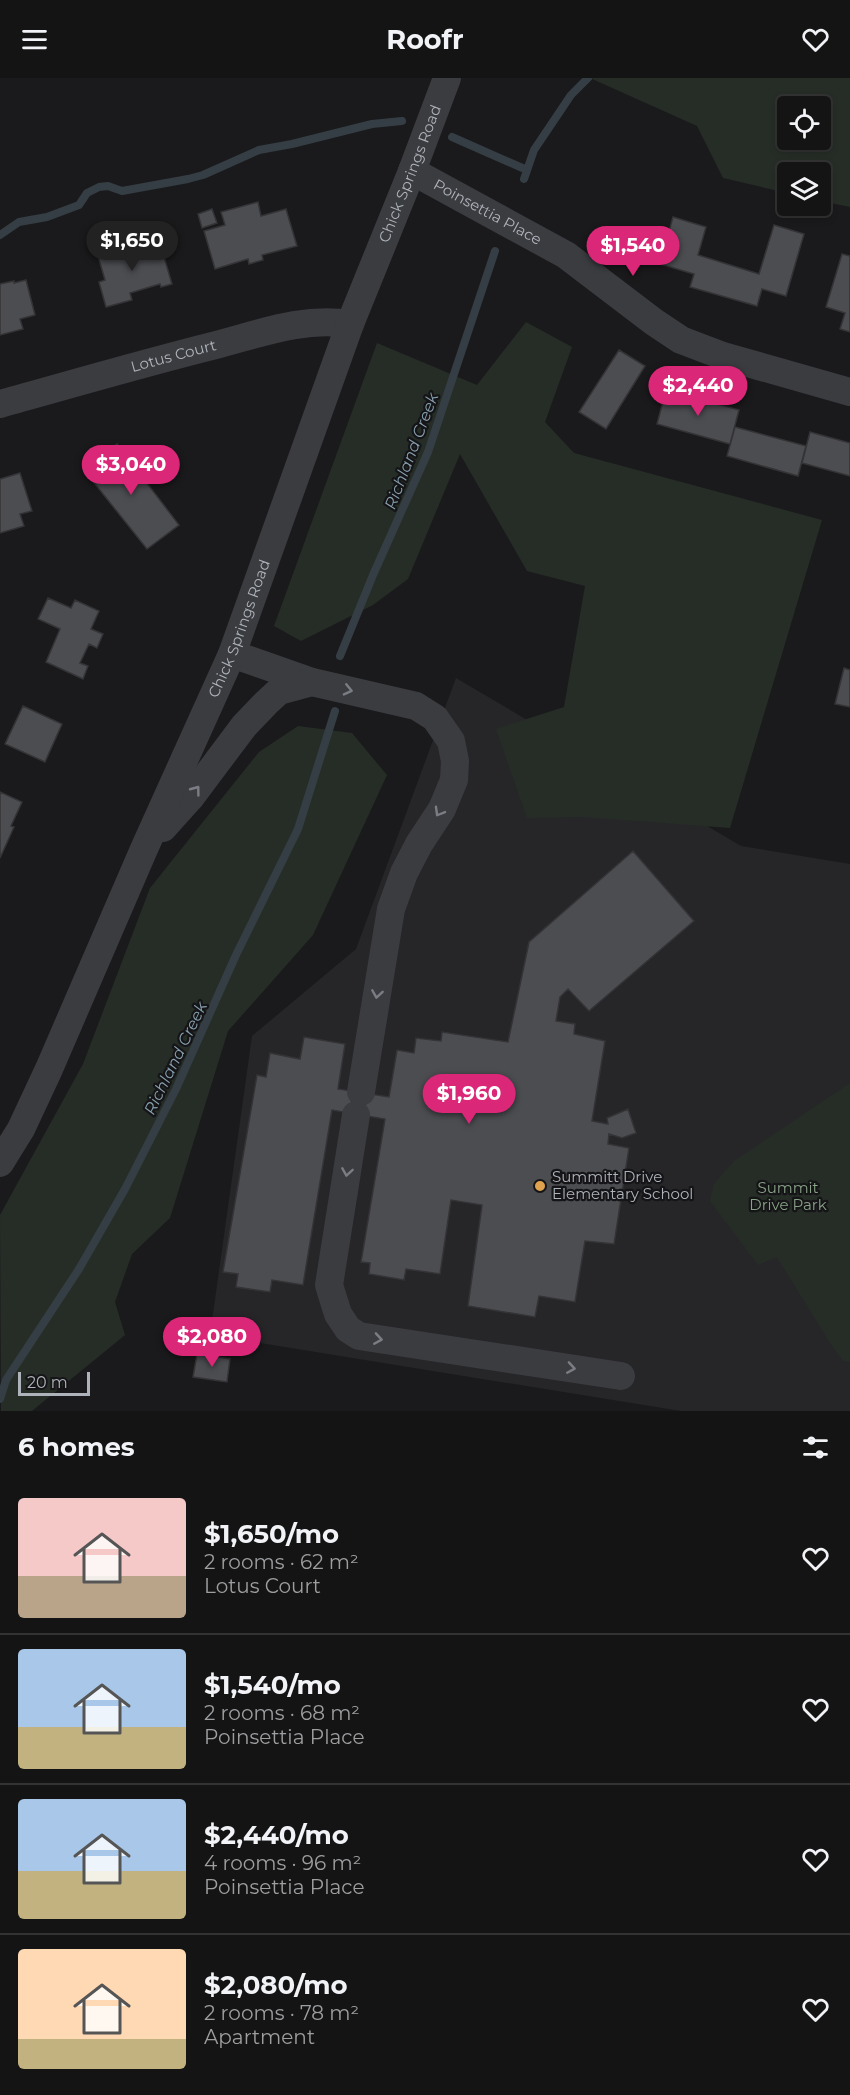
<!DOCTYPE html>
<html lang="en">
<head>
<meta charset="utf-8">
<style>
	:root { --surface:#141415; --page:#212122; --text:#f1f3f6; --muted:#9d9ea0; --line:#333334; --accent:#db2777 }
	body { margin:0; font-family:Montserrat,sans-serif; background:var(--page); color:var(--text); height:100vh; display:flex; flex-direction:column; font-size:22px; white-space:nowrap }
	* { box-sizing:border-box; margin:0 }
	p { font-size:20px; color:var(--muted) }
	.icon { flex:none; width:33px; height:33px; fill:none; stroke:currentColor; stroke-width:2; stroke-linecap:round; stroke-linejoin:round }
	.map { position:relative; height:1333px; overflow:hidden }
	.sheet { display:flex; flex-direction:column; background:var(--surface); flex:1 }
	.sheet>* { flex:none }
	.controls { position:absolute; left:777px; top:18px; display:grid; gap:12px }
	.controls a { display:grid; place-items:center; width:54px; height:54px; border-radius:6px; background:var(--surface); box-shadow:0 3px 9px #0003,0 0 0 2px var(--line); font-size:30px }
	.scale { position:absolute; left:18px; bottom:15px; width:72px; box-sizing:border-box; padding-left:6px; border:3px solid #aeb2ba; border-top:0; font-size:16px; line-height:21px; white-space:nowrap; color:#aeb2ba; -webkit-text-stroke:4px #151517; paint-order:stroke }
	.price { position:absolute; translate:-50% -51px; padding:0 14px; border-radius:21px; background:var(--accent); color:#fff; font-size:20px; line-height:39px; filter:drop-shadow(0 2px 3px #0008) }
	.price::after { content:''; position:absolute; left:50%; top:36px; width:18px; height:14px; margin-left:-9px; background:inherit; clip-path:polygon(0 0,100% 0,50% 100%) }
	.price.current { background:#222; color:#fff }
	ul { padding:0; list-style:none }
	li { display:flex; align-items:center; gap:18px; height:150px; padding:0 18px }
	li+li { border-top:2px solid var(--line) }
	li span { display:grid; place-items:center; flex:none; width:168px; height:120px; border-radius:6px; color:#555 }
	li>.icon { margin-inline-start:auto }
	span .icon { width:72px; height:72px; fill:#fffc; stroke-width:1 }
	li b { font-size:26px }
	h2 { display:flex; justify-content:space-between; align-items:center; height:72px; padding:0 18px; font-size:26px }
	header { display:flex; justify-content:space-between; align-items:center; height:78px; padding:0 18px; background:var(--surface); font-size:27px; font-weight:700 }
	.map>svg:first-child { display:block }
</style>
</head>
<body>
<header><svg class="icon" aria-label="menu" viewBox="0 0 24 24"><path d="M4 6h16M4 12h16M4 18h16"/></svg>Roofr<svg class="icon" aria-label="heart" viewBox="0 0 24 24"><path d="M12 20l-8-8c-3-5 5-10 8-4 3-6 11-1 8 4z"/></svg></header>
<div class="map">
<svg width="850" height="1333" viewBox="0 0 850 1333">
	<rect width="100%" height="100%" fill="#1a1a1c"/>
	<path fill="#262629" d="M456,600L741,768L850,786V1333H681L210,1257L252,958L356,871Z"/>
	<path fill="#262d27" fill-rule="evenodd" d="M590,0H850V129L821,123L820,94H788L787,115L723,100L697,48ZM820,28V62H788V28Z
		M526,244L572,269L545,344L574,375L822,442L730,750L583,739L527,740L496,651L564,629L585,508L527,493L460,376L408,501L373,527L301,563L274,548L377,265L477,307Z
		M298,648L352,655L387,697L313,857L228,953L170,1140L132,1176L115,1224L125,1257L32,1333H1L0,1137L83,986L150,810L259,674Z
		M850,1005V1284L843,1283L830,1265L777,1179L758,1187L710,1123L714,1106L734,1083Z"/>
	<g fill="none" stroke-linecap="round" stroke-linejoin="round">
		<path stroke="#353e44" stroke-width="8" d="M452,59L527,92
			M524,101L534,72L571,17L588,0
			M0,157L19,144L47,139L79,127L87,115L99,109L108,108L122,113L188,101L203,97L259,72L292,66L372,46L402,43
			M340,578L373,497L428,374L495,173
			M0,1321L6,1302L79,1191L125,1111L176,1011L236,877L298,751L335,633"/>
	</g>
	<path fill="#4c4d51" stroke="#343437" stroke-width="1.5" d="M258,124L261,138L286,131L297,168L262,177L263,182L249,186L248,181L215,191L204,153L225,147L221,134Z
		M212,131L217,145L202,150L198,136Z
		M673,139L706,149L698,177L759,196L774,147L804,156L786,218L762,211L757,228L690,209L694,196L660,186Z
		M159,162L172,206L161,209L160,206L130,215L132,222L106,229L99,204L105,202L98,178L122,171V168L129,166L130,170Z
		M842,176L850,178V254L840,251L845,235L826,229Z
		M26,202L35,237L20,241L23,251L0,257V206L14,203V205Z
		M619,272L645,288L606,351L579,334Z
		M666,312L739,332L730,366L657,346Z
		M735,349L806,368L798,398L727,378Z
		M810,354L850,365V398L802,385Z
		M117,366L179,447L147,471L83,391Z
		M20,395L32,433L20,436L24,448L0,455V401Z
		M48,520L71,530L75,522L99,533L91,551L103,556L97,570L89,566L80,585L88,588L83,601L46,584L60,551L38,541Z
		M844,590L850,592V629L835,626Z
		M23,628L62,646L45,684L5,666Z
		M0,714L22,724L11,748L14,749L0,780Z
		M633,773L694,843L589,933L568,911L560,919L556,943L575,946L574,956L605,963L592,1043L608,1046L607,1040L628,1031L636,1055L622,1060L609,1056L608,1066L629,1070L614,1166L585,1163L575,1224L539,1218L535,1239L468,1228L482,1127L451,1122L440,1196L406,1191L404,1202L369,1196L370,1185L361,1184L385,1041L332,1032L303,1207L272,1202L270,1214L236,1209L238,1196L223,1194L257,997L266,999L270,975L300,981L304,959L345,966L338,1011L389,1019L397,972L414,975L416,960L441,963L442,954L508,964L529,864Z
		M197,1276L230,1281L227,1304L193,1299Z"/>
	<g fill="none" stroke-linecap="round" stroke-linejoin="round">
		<g stroke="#3b3c40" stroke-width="28">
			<path id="s1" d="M412,93L566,177L654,244L681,262L723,278L850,314"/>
			<path id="s2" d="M0,326C72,306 144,285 216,267C262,255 302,239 350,246"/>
			<path d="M232,576L312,604L416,628L435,640L451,663L455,683L454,702L442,731L419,766L404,795L391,831L361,1014"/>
			<path d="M163,750L190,720L244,648L266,625L279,613L312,604"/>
			<path d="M356,1037L329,1207L338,1236L348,1251L359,1258L621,1298"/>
			<path id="s3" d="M0,1085L21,1051L49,991L144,771L232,576L350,246L412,93L447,0"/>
		</g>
	</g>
	<defs><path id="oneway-chevron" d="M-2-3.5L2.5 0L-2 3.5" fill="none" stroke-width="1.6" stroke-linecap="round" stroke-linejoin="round" transform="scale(1.5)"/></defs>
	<g stroke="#7a7d83">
		<use href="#oneway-chevron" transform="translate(348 612) rotate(13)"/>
		<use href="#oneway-chevron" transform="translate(196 712) rotate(-53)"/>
		<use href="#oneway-chevron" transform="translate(439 734) rotate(120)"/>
		<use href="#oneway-chevron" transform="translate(377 916) rotate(99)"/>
		<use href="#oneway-chevron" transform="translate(347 1094) rotate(99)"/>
		<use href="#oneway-chevron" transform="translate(378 1261) rotate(9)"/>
		<use href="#oneway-chevron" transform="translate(571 1290) rotate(9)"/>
	</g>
	<circle fill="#dfa34f" stroke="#151517" stroke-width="2" cx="540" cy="1108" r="6"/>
	<g text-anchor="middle" stroke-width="4.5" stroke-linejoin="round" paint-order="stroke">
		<g font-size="15" fill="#aeb2ba" stroke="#151517">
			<text dy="5" stroke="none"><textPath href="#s3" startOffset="1072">Chick Springs Road</textPath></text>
			<text dy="5" stroke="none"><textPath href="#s1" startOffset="86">Poinsettia Place</textPath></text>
			<text dy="5" stroke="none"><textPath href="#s2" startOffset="180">Lotus Court</textPath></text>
			<text dy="5" stroke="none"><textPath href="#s3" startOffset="586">Chick Springs Road</textPath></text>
		</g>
		<g font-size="15" fill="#aeb2ba" stroke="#151517" text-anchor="start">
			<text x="552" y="1104">Summitt Drive<tspan x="552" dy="17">Elementary School</tspan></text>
		</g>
		<g font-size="15" fill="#88a287" stroke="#151517">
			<text x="788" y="1115">Summit<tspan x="788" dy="17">Drive Park</tspan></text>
		</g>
		<g font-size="16" font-style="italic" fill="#89a1b0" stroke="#151517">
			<text transform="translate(411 373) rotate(-69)" y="6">Richland Creek</text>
			<text transform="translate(175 980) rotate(-64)" y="6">Richland Creek</text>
		</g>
	</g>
</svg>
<div class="controls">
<a><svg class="icon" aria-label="locate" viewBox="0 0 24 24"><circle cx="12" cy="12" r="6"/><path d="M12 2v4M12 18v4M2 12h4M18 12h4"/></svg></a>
<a><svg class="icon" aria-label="layers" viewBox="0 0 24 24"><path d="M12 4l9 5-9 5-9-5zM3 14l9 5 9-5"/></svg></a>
</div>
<div class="scale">20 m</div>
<b class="price current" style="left:132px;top:194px">$1,650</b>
<b class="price" style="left:633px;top:199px">$1,540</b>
<b class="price" style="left:698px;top:339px">$2,440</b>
<b class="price" style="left:131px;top:418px">$3,040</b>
<b class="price" style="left:469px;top:1047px">$1,960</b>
<b class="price" style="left:212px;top:1290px">$2,080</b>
</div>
<section class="sheet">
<h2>6 homes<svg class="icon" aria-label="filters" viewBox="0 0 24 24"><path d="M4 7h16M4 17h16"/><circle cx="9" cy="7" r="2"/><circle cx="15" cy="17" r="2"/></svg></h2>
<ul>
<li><span style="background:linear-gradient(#f6c9c9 65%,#b9a48a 0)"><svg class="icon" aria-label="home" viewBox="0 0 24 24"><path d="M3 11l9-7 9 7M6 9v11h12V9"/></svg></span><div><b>$1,650/mo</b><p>2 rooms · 62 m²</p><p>Lotus Court</p></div><svg class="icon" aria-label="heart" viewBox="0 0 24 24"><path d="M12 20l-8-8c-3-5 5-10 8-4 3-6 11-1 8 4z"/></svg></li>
<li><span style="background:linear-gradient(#a9c7e8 65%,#c2b280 0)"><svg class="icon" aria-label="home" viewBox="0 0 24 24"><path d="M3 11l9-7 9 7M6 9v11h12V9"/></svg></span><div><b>$1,540/mo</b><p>2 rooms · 68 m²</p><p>Poinsettia Place</p></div><svg class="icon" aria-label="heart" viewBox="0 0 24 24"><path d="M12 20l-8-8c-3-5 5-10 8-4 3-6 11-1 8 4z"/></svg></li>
<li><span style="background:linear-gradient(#a9c7e8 60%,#c2b280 0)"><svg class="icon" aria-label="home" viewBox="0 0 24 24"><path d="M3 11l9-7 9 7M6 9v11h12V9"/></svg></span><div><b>$2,440/mo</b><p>4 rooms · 96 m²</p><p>Poinsettia Place</p></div><svg class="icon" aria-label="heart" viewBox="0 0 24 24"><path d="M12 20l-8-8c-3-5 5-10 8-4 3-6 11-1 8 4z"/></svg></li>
<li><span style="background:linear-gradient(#ffd9b3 75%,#c2b280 0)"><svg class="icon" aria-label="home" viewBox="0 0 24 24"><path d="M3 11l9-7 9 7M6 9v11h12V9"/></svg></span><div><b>$2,080/mo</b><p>2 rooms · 78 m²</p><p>Apartment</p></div><svg class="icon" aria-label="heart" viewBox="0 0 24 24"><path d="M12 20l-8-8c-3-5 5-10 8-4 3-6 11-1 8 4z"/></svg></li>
</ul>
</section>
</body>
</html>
